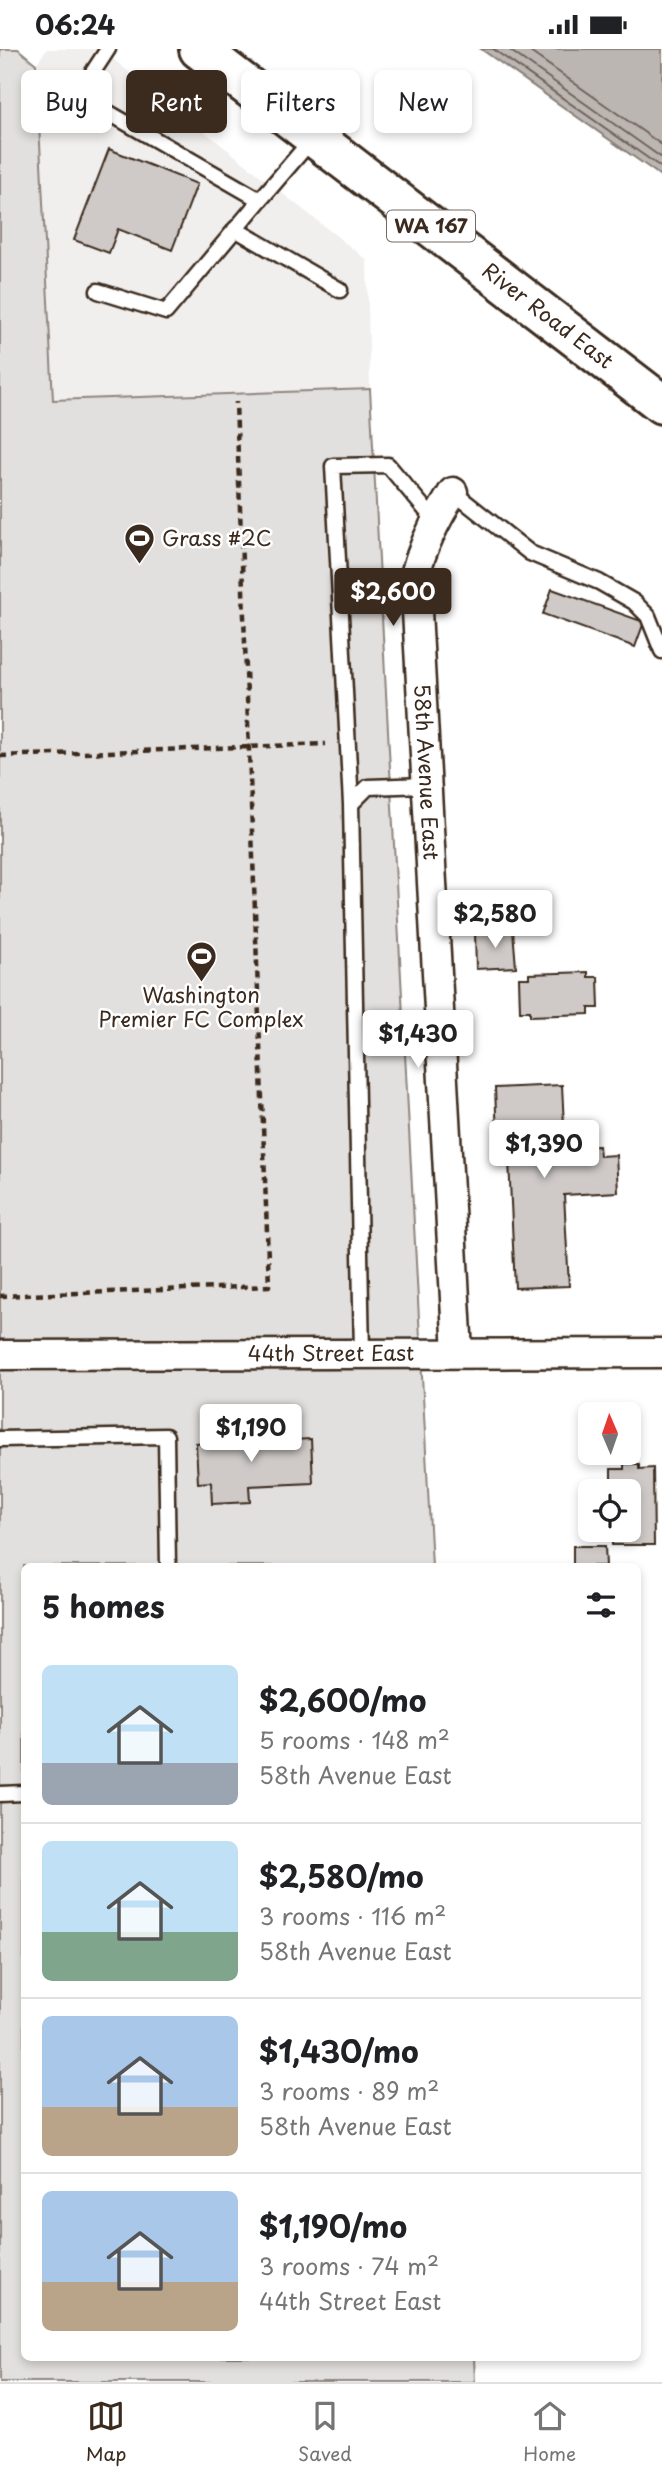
<!DOCTYPE html>
<html lang="en">
<head>
<meta charset="utf-8">
<style>
	:root { --surface:#fff; --page:#f2f2f2; --text:#202124; --muted:#757577; --line:#e0e0e0; --accent:#3b2a1e }
	body { margin:0; font-family:"Playpen Sans",sans-serif; background:var(--page); color:var(--text); height:100vh; display:flex; flex-direction:column; font-size:26px; white-space:nowrap }
	* { box-sizing:border-box; margin:0 }
	p { font-size:23px; color:var(--muted) }
	.icon { flex:none; width:38px; height:38px; fill:none; stroke:currentColor; stroke-width:2; stroke-linecap:round; stroke-linejoin:round }
	.map { position:relative; flex:1; overflow:hidden }
	.drawer { position:absolute; left:21px; top:1514px; width:620px; height:798px; display:flex; flex-direction:column; background:var(--surface); border-radius:10px; box-shadow:0 4px 10px #0003 }
	.drawer>* { flex:none }
	.guide { position:absolute; left:21px; top:21px; width:621px; height:63px; display:flex; gap:14px }
	.needle { width:46px; rotate:358deg }
	.controls { position:absolute; left:578px; top:1353px; display:grid; gap:14px }
	.controls a { display:grid; place-items:center; width:63px; height:63px; border-radius:10px; background:var(--surface); box-shadow:0 4px 10px #0003; font-size:35px }
	.price { position:absolute; translate:-50% -60px; padding:0 16px; border-radius:7px; background:#fff; color:#222; font-size:23px; line-height:46px; filter:drop-shadow(0 2px 4px #0008) }
	.price::after { content:''; position:absolute; left:50%; top:42px; width:21px; height:16px; margin-left:-10px; background:inherit; clip-path:polygon(0 0,100% 0,50% 100%) }
	.price.selected { background:var(--accent); color:#fff }
	ul { padding:0; list-style:none }
	li { display:flex; align-items:center; gap:21px; height:175px; padding:0 21px }
	li+li { border-top:2px solid var(--line) }
	li span { display:grid; place-items:center; flex:none; width:196px; height:140px; border-radius:10px; color:#555 }
	li>.icon { margin-inline-start:auto }
	span .icon { width:84px; height:84px; fill:#fffc; stroke-width:1 }
	li b { font-size:30px }
	h2 { display:flex; justify-content:space-between; align-items:center; height:84px; padding:0 21px; font-size:30px }
	.pill { padding:0 24px; border-radius:10px; background:var(--surface); box-shadow:0 4px 10px #0003; font-size:24px; line-height:63px }
	.pill.selected { background:var(--accent); color:#fff }
	.status { display:flex; justify-content:space-between; align-items:center; height:49px; padding:0 35px; background:var(--surface); direction:ltr }
	.status svg { height:19px; fill:currentColor }
	.tabs { display:flex; justify-content:space-around; align-items:center; height:98px; border-top:2px solid var(--line); background:var(--surface); font-size:19px; color:var(--muted) }
	.tabs a { display:grid; justify-items:center; gap:4px }
	.tabs .selected { color:var(--accent) }
	.map>svg:first-child { display:block }
</style>
</head>
<body>
<div class="status"><b>06:24</b><svg viewBox="0 0 49 12"><path d="M0 12V9h3v3zM5 12V6h3v6zM10 12V3h3v9zM15 12V0h3v12zM26 1h20v11H26zM47 4h2v5h-2z"/></svg></div>
<div class="map">
<svg width="662" height="2333" viewBox="0 0 662 2333">
	<rect width="100%" height="100%" fill="#fff"/>
	<filter id="ink" filterUnits="userSpaceOnUse"><feTurbulence type="fractalNoise" baseFrequency=".0143" numOctaves="2"/><feDisplacementMap in="SourceGraphic" scale="14" xChannelSelector="R" yChannelSelector="G"/><feConvolveMatrix kernelMatrix="1 2 1 2 8 2 1 2 1" color-interpolation-filters="sRGB"/></filter>
	<g filter="url(#ink)">
		<path fill="#f1efee" d="M47,0H100L367,211L370,340L53,352L36,15Z"/>
		<path fill="#e2e0de" stroke="#8e857e" stroke-width="2" d="M0,0H18L36,15L53,351L370,340L432,1517H24V2308H474L475,2333H0Z"/>
		<path fill="#bcb6b3" stroke="#887e77" stroke-width="2" d="M481,0H662V128L651,120Z"/>
		<g fill="none" stroke-linecap="round" stroke-linejoin="round">
			<path stroke="#6f625a" stroke-width="2" d="M493,0L662,119
				M508,0L662,109
				M526,0L662,96"/>
		</g>
		<path fill="#cfcac7" stroke="#3b2a1e" stroke-width="2" d="M109,100L197,135L172,201L118,180L109,204L74,191Z
			M552,540L644,573L635,598L543,565Z
			M513,881L516,918L476,920L475,884Z
			M588,923V928H598L599,959H589V965L530,967V962H520L519,929H529V925Z
			M562,1036L565,1098L599,1097L600,1107L616,1106L618,1143L564,1146L569,1237L515,1239L509,1111L498,1112L495,1039Z
			M249,1380L250,1393L311,1390L313,1434L249,1437L250,1453L212,1455L211,1433L198,1434L196,1394L212,1393L211,1382Z
			M624,1415H639V1420L653,1419L654,1496H612V1480H628V1442H611V1420H624Z
			M573,1497H605L606,1517H573Z"/>
		<g fill="none" stroke-linecap="round" stroke-linejoin="round">
			<defs>
				<path id="lane" d="M108,0L78,46L260,151L313,89
					M235,180L340,241
					M98,242L166,263L260,151
					M453,443L530,504L599,533L634,553L648,567L662,602
					M351,755L333,417L388,416L435,472
					M362,1304L351,755L368,738L427,736
					M0,1390L166,1387L168,1517
					M0,1745L24,1744"/>
				<g id="street">
					<path id="s1" d="M453,443C436,470 423,495 415,526L458,1304"/>
					<path id="s2" d="M0,1306L662,1304"/>
				</g>
				<g id="primary">
					<path id="s3" d="M199,0L662,355"/>
				</g>
			</defs>
			<use href="#lane" stroke="#3b2a1e" stroke-width="19"/>
			<use href="#street" stroke="#3b2a1e" stroke-width="33"/>
			<use href="#primary" stroke="#3b2a1e" stroke-width="44"/>
			<path stroke="#3b2a1e" stroke-width="4.5" stroke-dasharray="7 5" stroke-linecap="butt" d="M0,707L326,695
				M0,1247L269,1237L236,353"/>
			<use href="#lane" stroke="#fff" stroke-width="14"/>
			<use href="#street" stroke="#fff" stroke-width="28"/>
			<use href="#primary" stroke="#fff" stroke-width="38"/>
		</g>
	</g>
	<defs>
		<symbol id="stadium-pin" viewBox="-11 -11 22 30"><path d="M0 17L-7.5 6A9.5 9.5 0 1 1 7.5 6Z" fill="#3b2a1e" stroke="#fff"/><path d="M0-5a6.5 5 0 1 0 0 10a6.5 5 0 1 0 0-10ZM-3.5-1.8h7v3.6h-7Z" fill="#fff"/></symbol>
	</defs>
	<g fill-rule="evenodd">
		<use href="#stadium-pin" x="122" y="472" width="35" height="47"/>
		<use href="#stadium-pin" x="184" y="890" width="35" height="47"/>
	</g>
	<g text-anchor="middle" stroke-width="5" stroke-linejoin="round" paint-order="stroke">
		<rect fill="#fff" stroke="#766a62" stroke-width="2" x="387" y="161.5" width="88" height="31" rx="5"/>
		<g font-size="19" font-weight="bold" fill="#3b2a1e">
			<text x="431" y="184">WA 167</text>
		</g>
		<g font-size="21" fill="#3b2a1e" stroke="#fff">
			<text dy="7" stroke="none"><textPath href="#s3" startOffset="439">River Road East</textPath></text>
			<text dy="7" stroke="none"><textPath href="#s1" startOffset="289">58th Avenue East</textPath></text>
			<text dy="7" stroke="none"><textPath href="#s2" startOffset="331">44th Street East</textPath></text>
		</g>
		<g font-size="21" fill="#3b2a1e" stroke="#fff" text-anchor="start">
			<text x="162" y="497">Grass #2C</text>
			<text x="201" y="954" text-anchor="middle">Washington<tspan x="201" dy="24">Premier FC Complex</tspan></text>
		</g>
	</g>
</svg>
<div class="controls">
<a><svg class="needle" viewBox="-14 -14 28 28"><path d="M0-13l5 13h-10z" fill="#e53935"/><path d="M0 13l5-13h-10z" fill="#757577"/></svg></a>
<a><svg class="icon" aria-label="locate" viewBox="0 0 24 24"><circle cx="12" cy="12" r="6"/><path d="M12 2v4M12 18v4M2 12h4M18 12h4"/></svg></a>
</div>
<b class="price selected" style="left:393px;top:579px">$2,600</b>
<b class="price" style="left:495px;top:901px">$2,580</b>
<b class="price" style="left:418px;top:1021px">$1,430</b>
<b class="price" style="left:544px;top:1131px">$1,390</b>
<b class="price" style="left:251px;top:1415px">$1,190</b>
<div class="guide">
<a class="pill">Buy</a>
<a class="pill selected">Rent</a>
<a class="pill">Filters</a>
<a class="pill">New</a>
</div>
<section class="drawer">
<h2>5 homes<svg class="icon" aria-label="filters" viewBox="0 0 24 24"><path d="M4 7h16M4 17h16"/><circle cx="9" cy="7" r="2"/><circle cx="15" cy="17" r="2"/></svg></h2>
<ul>
<li><span style="background:linear-gradient(#bfe0f5 70%,#9aa5b1 0)"><svg class="icon" aria-label="home" viewBox="0 0 24 24"><path d="M3 11l9-7 9 7M6 9v11h12V9"/></svg></span><div><b>$2,600/mo</b><p>5 rooms · 148 m²</p><p>58th Avenue East</p></div></li>
<li><span style="background:linear-gradient(#bfe0f5 65%,#7fa58c 0)"><svg class="icon" aria-label="home" viewBox="0 0 24 24"><path d="M3 11l9-7 9 7M6 9v11h12V9"/></svg></span><div><b>$2,580/mo</b><p>3 rooms · 116 m²</p><p>58th Avenue East</p></div></li>
<li><span style="background:linear-gradient(#a9c7e8 65%,#b9a48a 0)"><svg class="icon" aria-label="home" viewBox="0 0 24 24"><path d="M3 11l9-7 9 7M6 9v11h12V9"/></svg></span><div><b>$1,430/mo</b><p>3 rooms · 89 m²</p><p>58th Avenue East</p></div></li>
<li><span style="background:linear-gradient(#a9c7e8 65%,#b9a48a 0)"><svg class="icon" aria-label="home" viewBox="0 0 24 24"><path d="M3 11l9-7 9 7M6 9v11h12V9"/></svg></span><div><b>$1,190/mo</b><p>3 rooms · 74 m²</p><p>44th Street East</p></div></li>
</ul>
</section>
</div>
<nav class="tabs">
<a class="selected"><svg class="icon" aria-label="map" viewBox="0 0 24 24"><path d="M3 6l6-2 6 2 6-2v14l-6 2-6-2-6 2zM9 4v14M15 6v14"/></svg>Map</a>
<a><svg class="icon" aria-label="saved" viewBox="0 0 24 24"><path d="M7 4h10v16l-5-4-5 4z"/></svg>Saved</a>
<a><svg class="icon" aria-label="home" viewBox="0 0 24 24"><path d="M3 11l9-7 9 7M6 9v11h12V9"/></svg>Home</a>
</nav>
</body>
</html>
